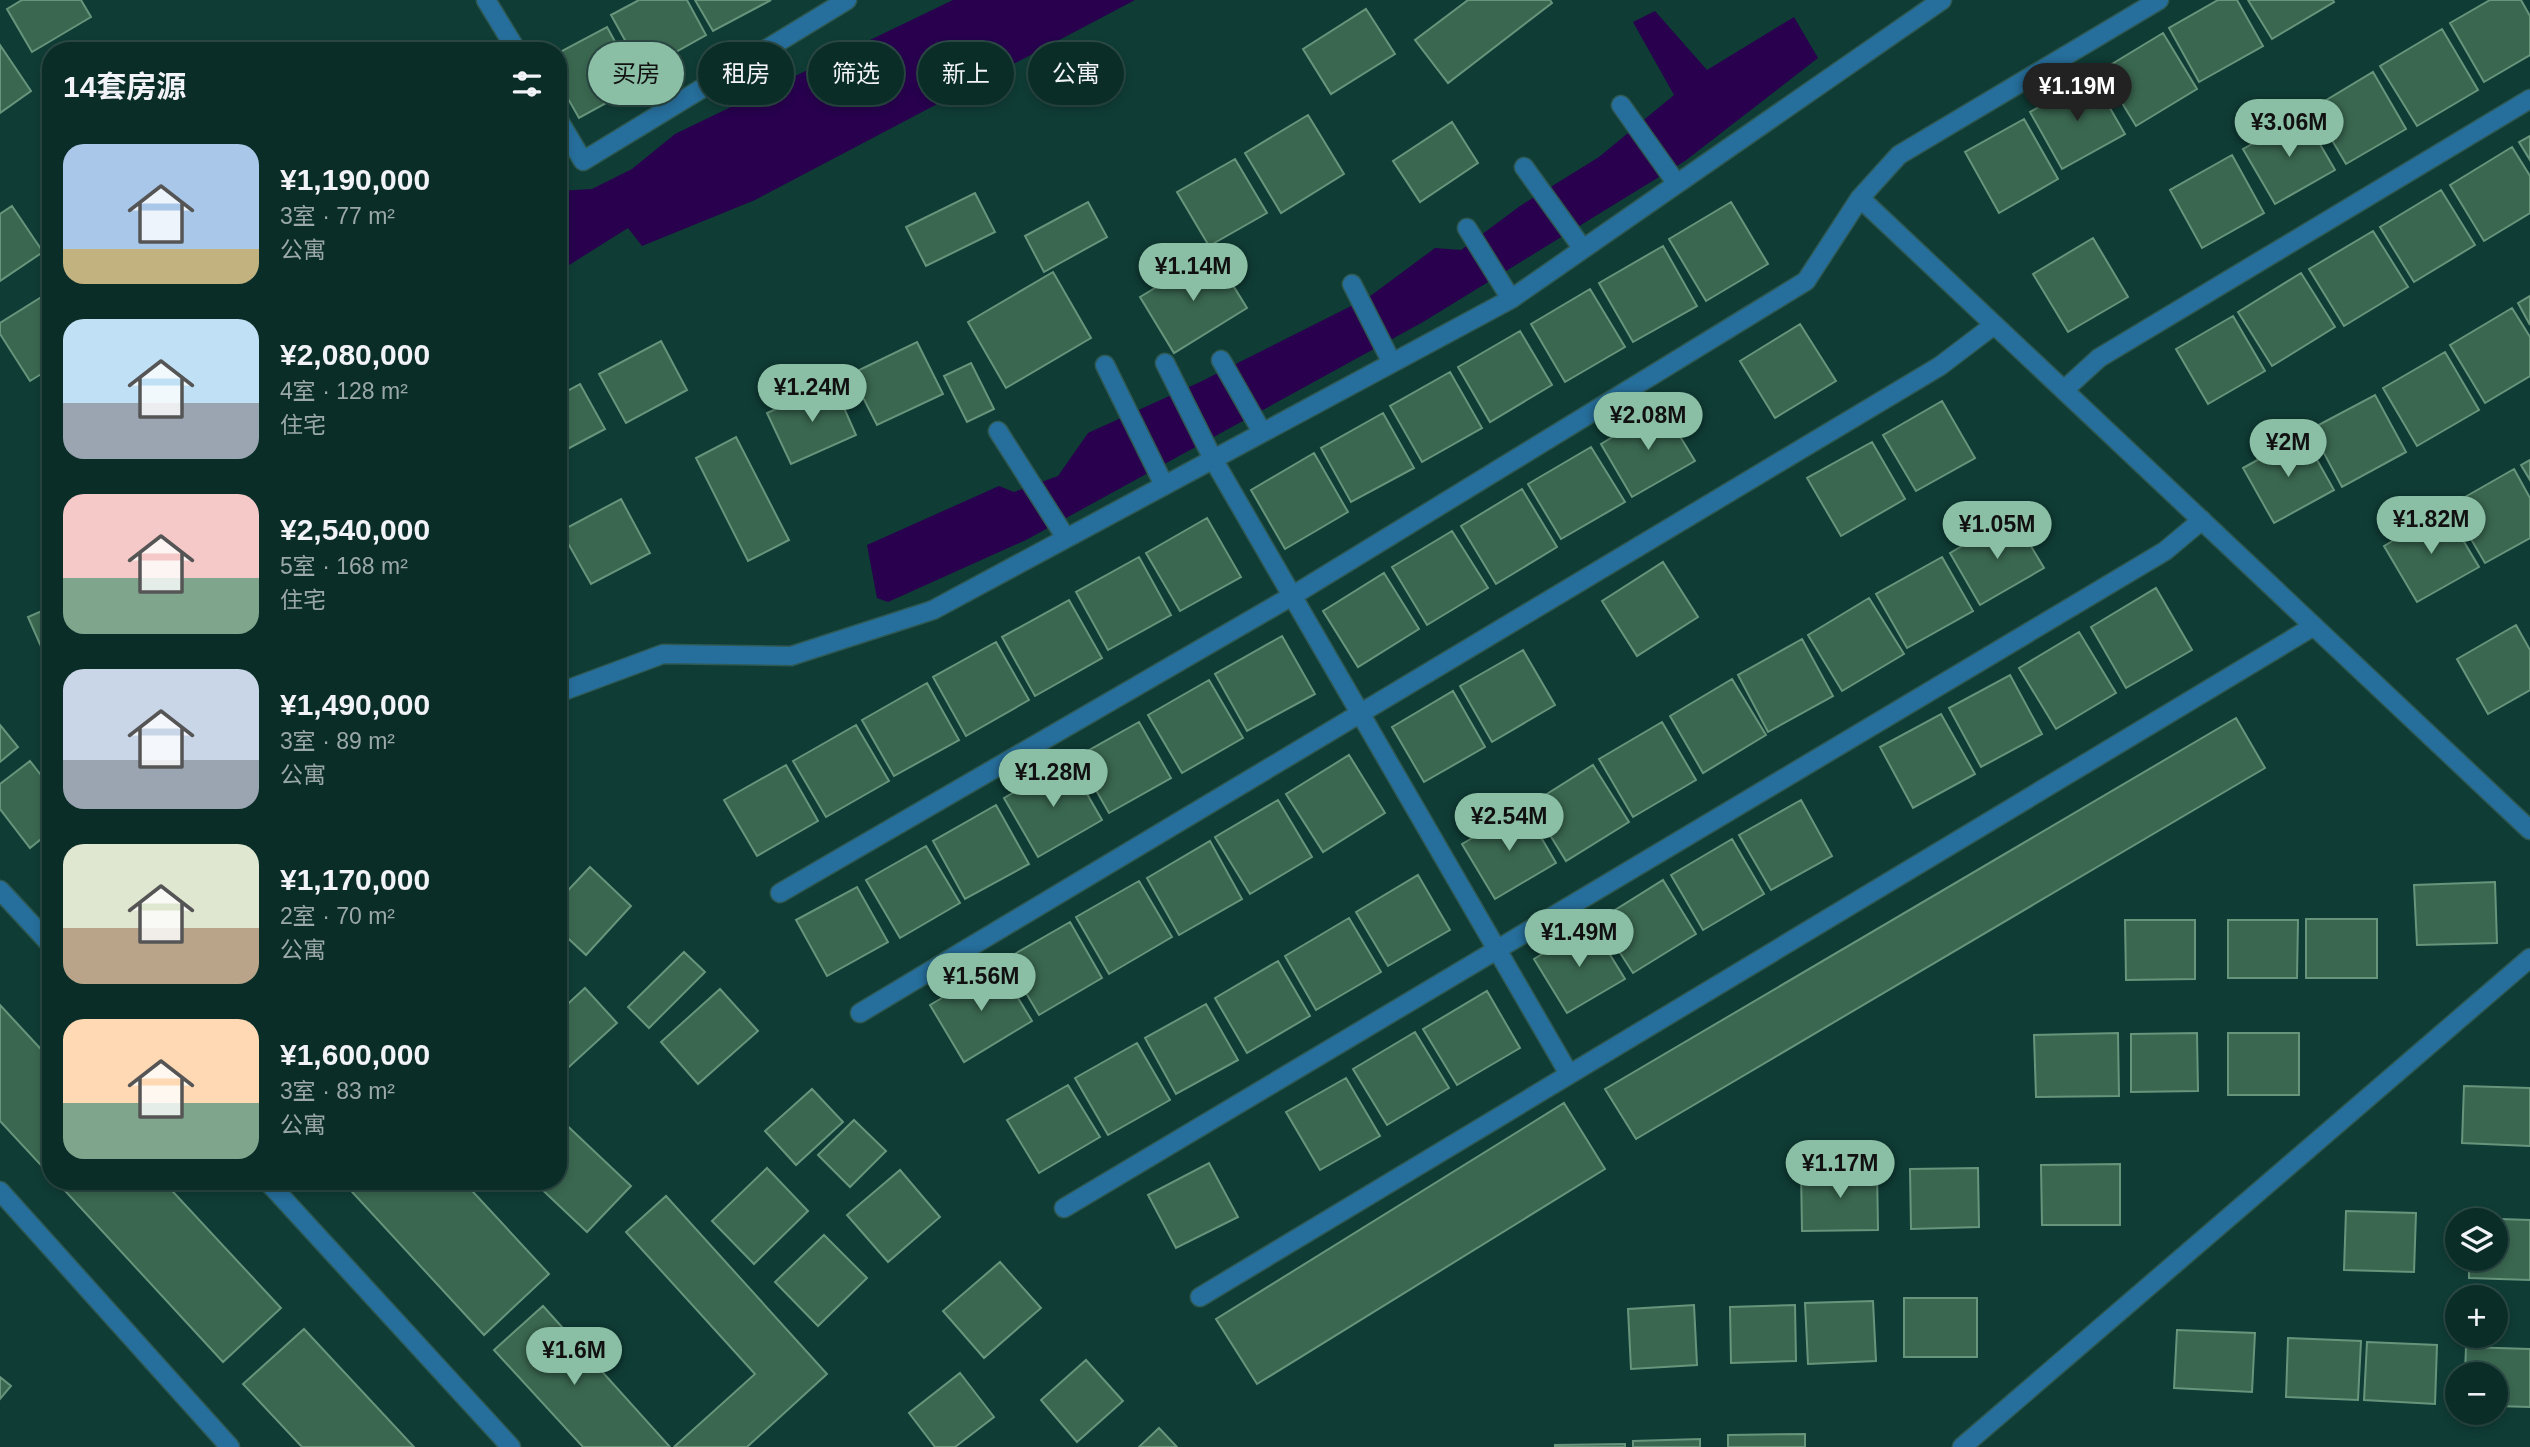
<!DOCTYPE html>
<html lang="zh">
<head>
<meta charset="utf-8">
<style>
	:root { --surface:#0b2d28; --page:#193934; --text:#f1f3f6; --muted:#9aa8a8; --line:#2b4945; --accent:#8abfa5 }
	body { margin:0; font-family:Helvetica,"Noto Sans SC",sans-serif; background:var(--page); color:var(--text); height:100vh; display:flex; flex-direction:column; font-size:26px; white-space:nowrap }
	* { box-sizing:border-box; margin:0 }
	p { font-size:23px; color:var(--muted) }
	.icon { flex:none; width:38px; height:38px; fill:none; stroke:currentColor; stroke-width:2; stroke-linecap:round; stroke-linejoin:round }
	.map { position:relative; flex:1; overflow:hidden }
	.side { position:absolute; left:42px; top:42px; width:525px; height:1148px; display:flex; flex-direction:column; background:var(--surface); border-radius:28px; box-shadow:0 4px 10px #0003,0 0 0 2px var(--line) }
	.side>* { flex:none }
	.banner { position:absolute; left:588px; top:42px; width:665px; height:63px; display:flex; gap:14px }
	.controls { position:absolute; left:2445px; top:1208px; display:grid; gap:14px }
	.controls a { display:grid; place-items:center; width:63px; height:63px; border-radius:50%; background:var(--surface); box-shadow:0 4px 10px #0003,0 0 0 2px var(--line); font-size:35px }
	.price { position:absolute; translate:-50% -60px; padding:0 16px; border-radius:24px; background:var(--accent); color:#111; font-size:23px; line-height:46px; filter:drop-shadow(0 2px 4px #0008) }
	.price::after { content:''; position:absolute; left:50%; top:42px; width:21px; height:16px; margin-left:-10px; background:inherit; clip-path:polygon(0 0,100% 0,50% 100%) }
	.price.active { background:#222; color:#fff }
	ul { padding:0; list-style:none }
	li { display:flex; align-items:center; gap:21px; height:175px; padding:0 21px }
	li span { display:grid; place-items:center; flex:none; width:196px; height:140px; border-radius:21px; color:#555 }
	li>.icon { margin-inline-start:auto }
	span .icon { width:84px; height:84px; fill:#fffc; stroke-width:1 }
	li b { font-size:30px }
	h2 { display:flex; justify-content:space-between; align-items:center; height:84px; padding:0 21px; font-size:30px }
	.tag { padding:0 24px; border-radius:32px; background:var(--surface); box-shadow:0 4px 10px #0003,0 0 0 2px var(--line); font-size:24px; line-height:63px }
	.tag.active { background:var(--accent); color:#111 }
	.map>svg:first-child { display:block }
</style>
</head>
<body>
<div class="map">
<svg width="2530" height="1447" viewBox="0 0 2530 1447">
	<rect width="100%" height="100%" fill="#0f3c35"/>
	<path fill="#28004e" d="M953,0H1135L755,200L642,246L628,228L558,272V191L592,189L632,169L675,134Z
		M1655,11L1707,70L1794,17L1818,58L1685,161L1423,322L1026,540L888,602L877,598L867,545L999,486L1014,492L1058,476L1088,433L1200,382L1369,297L1435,248L1461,250L1520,206L1599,157L1674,95L1633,22Z"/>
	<path fill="#3a6750" stroke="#67957c" stroke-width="2" d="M22,0H81L91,17L32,52L7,9Z
		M639,0H687L706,35L642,71L611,15Z
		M695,0H771L713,31Z
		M1468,0H1550L1552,3L1448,83L1415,40Z
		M2218,0H2237L2263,46L2199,82L2169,28Z
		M2248,0H2333L2334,2L2272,39Z
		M2490,0H2521L2530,16V55L2484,82L2450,23Z
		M1366,9L1395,54L1331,94L1303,49Z
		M607,27L639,85L579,118L558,81V53Z
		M2442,29L2478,90L2417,126L2380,66Z
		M2163,33L2197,89L2136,126L2102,70Z
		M0,45L31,91L0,113Z
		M2373,72L2406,129L2346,164L2313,108Z
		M2092,77L2125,134L2062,169L2030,112Z
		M1308,115L1344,174L1281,213L1245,153Z
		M2303,115L2335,170L2275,204L2243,149Z
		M2024,119L2058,179L1999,213L1965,152Z
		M1452,122L1478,163L1420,202L1393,161Z
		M2530,136V160L2519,142Z
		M2512,147L2530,176V213L2484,241L2450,185Z
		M2232,155L2264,213L2202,248L2170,190Z
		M1235,159L1267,213L1209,246L1177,192Z
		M2441,190L2475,245L2414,282L2380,227Z
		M975,193L995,232L926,266L906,227Z
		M1088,202L1107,237L1044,272L1025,236Z
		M1731,202L1768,264L1706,301L1669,239Z
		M12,206L43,252L0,281V214Z
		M2373,231L2408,287L2344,326L2309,269Z
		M2093,238L2128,297L2068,332L2033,274Z
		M1663,246L1697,306L1633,342L1599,283Z
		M1213,253L1247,308L1174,353L1140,297Z
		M1053,272L1091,338L1006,388L968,322Z
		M2301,273L2335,327L2272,366L2238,312Z
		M1590,289L1625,347L1565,382L1531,324Z
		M51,291V368L30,381L0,334V323Z
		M2530,296V325L2518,303Z
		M2512,308L2530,337V376L2485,403L2450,345Z
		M2233,316L2265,371L2208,404L2176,349Z
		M1800,324L1836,381L1775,418L1740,361Z
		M1520,331L1552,385L1490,422L1458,367Z
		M661,341L687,390L626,423L599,374Z
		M917,342L943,394L877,425L851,374Z
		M2445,352L2479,410L2417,446L2383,388Z
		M971,363L994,409L967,422L944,376Z
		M1450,372L1482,428L1422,462L1390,406Z
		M833,383L856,435L791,464L767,413Z
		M580,384L605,429L558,454V396Z
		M2375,395L2406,452L2342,487L2311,429Z
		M1942,401L1975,458L1916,491L1883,435Z
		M1662,407L1695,461L1632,497L1601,444Z
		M1383,413L1414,468L1351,502L1321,448Z
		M2303,435L2334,490L2274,523L2243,468Z
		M736,437L789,540L748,561L696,458Z
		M1872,442L1905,499L1841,536L1807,478Z
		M1591,447L1625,502L1561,539L1528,484Z
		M1314,453L1348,512L1285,549L1251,490Z
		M2530,460V480L2521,465Z
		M2514,469L2530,498V538L2485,563L2451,505Z
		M1522,489L1557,547L1496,584L1461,526Z
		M621,499L650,553L591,584L561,531Z
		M2445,510L2479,567L2417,602L2384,546Z
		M2013,516L2044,568L1980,605L1950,553Z
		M1207,518L1241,577L1180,611L1146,553Z
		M1452,531L1488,588L1427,625L1392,567Z
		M1139,557L1171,615L1108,650L1076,592Z
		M1942,557L1973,611L1907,648L1876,594Z
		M1663,562L1698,617L1637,656L1602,601Z
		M1384,573L1419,629L1358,667L1323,611Z
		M2156,588L2192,650L2126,688L2091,627Z
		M1869,598L1904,654L1842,691L1808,635Z
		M1069,600L1102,658L1035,696L1002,637Z
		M51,607V669L28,617Z
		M2516,625L2530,650V690L2488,714L2457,659Z
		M2079,632L2116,693L2056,729L2019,668Z
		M1282,636L1315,694L1247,731L1215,674Z
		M1802,639L1833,696L1768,732L1738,675Z
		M996,642L1029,700L966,736L933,677Z
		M1523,650L1555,705L1492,742L1460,686Z
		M2010,675L2042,734L1981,767L1949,708Z
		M1732,679L1766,735L1703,773L1670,716Z
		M1209,680L1243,738L1182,773L1148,715Z
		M927,683L959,740L894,776L862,720Z
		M1453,691L1485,747L1424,782L1392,727Z
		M1941,714L1975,774L1913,808L1880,747Z
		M2236,718L2265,768L1636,1139L1605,1089Z
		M1139,722L1171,778L1109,813L1077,757Z
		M1662,722L1696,780L1633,817L1599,759Z
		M0,725L18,747L0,762Z
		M856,725L889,781L826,817L793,761Z
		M1349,755L1385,813L1323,852L1286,794Z
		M30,761L51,788V831L30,848L0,809V784Z
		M1068,761L1102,820L1038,857L1004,798Z
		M786,765L818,821L757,856L724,800Z
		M1593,765L1629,822L1566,861L1531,804Z
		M1278,800L1312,857L1250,894L1215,837Z
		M1801,800L1832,856L1771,890L1739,835Z
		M996,805L1029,864L965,899L933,841Z
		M1524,808L1556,863L1495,899L1462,844Z
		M1732,839L1764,894L1703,930L1671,875Z
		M1210,841L1242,899L1179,935L1147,878Z
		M926,846L960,903L900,938L866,880Z
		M590,867L631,906L586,955L558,929V901Z
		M1418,875L1450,930L1388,966L1356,912Z
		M1663,880L1696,934L1633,973L1599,920Z
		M1139,881L1172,937L1109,974L1076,917Z
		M2495,882L2497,943L2417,945L2414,885Z
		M857,887L888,942L827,976L796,920Z
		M1349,918L1381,972L1316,1010L1285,956Z
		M2306,919H2377V978H2306Z
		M2125,920H2195V979L2126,980Z
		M2228,920H2298L2297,978H2228Z
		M1070,922L1102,978L1039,1015L1006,959Z
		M1591,924L1625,979L1567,1013L1534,959Z
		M684,952L705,972L649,1028L628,1007Z
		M1278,961L1310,1016L1247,1053L1215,998Z
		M998,965L1032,1021L964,1062L930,1005Z
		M585,988L617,1023L559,1076L558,1013Z
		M720,989L758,1031L698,1084L661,1042Z
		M1487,991L1520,1048L1457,1085L1423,1029Z
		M1206,1004L1238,1060L1176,1094L1145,1038Z
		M0,1005L51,1060V1176L0,1121Z
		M1415,1032L1449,1088L1387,1125L1353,1069Z
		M2118,1033L2119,1096L2036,1097L2034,1035Z
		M2197,1033L2198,1091L2131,1092V1034Z
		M2228,1033H2299V1095H2228Z
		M1137,1043L1170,1100L1108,1135L1075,1078Z
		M1346,1078L1380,1136L1320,1170L1286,1112Z
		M1068,1085L1100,1137L1039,1173L1007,1120Z
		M2464,1086L2530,1088V1146L2462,1143Z
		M812,1089L843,1122L796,1165L765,1131Z
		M1564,1103L1605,1169L1257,1384L1216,1319Z
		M558,1117L631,1186L587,1232L533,1181H558Z
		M854,1120L886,1151L850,1187L818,1155Z
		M1209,1163L1238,1217L1176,1248L1148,1195Z
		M2120,1164V1225H2042L2041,1165Z
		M767,1168L808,1211L754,1264L712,1221Z
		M1978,1168L1979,1227L1911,1229L1910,1169Z
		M1877,1169L1878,1230L1802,1231L1801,1170Z
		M900,1170L940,1217L888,1262L847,1215Z
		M56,1181H163L281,1308L223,1362Z
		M342,1181H463L549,1274L484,1335Z
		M666,1196L827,1374L747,1447H674L755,1374L626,1232Z
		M2346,1211L2416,1213L2414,1272L2344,1270Z
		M2471,1218L2530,1220V1280L2469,1278V1258H2496V1220Z
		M824,1235L867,1278L818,1326L775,1282Z
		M1000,1262L1041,1308L984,1358L943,1311Z
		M1904,1298H1977V1357H1904Z
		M1873,1301L1876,1361L1808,1364L1805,1303Z
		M1694,1305L1697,1365L1631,1369L1628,1309Z
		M1795,1305L1796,1361L1731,1363L1730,1307Z
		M543,1306L670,1447H583L494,1350Z
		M304,1329L414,1447H302L243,1384Z
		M2177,1330L2255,1333L2252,1392L2174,1388Z
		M2288,1338L2361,1341L2358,1400L2286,1397Z
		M2367,1342L2437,1345L2435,1404L2364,1400Z
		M2466,1347L2530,1349V1407L2496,1406V1374H2465Z
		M1086,1360L1123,1401L1077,1442L1041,1400Z
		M960,1373L994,1417L955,1447H935L909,1413Z
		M0,1377L11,1386L0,1399Z
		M1159,1428L1177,1447H1139Z
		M1805,1434V1447H1728V1435Z
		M1700,1439V1447H1633V1441Z
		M1625,1444V1447H1555V1445Z"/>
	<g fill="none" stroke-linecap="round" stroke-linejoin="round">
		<defs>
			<path id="minor" d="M486,0L517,51
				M1621,105L1677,184
				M558,119L583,161L847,0
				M1524,167L1583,249
				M1860,198L2530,830
				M1467,228L1511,299
				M1352,284L1392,363
				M1221,360L1262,432
				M1165,363L1213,459L1569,1074
				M1105,365L1164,485
				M2064,390L2099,358L2530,99
				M998,431L1066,538
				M558,693L663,654L791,656L933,610L1511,299L1942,0
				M0,890L51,945
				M780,893L1292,596L1806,281L1860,198L1899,155L2159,0
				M860,1013L1940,366L1994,325
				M267,1181L511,1447
				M0,1191L230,1447
				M1064,1208L2165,551L2202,520
				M1200,1297L2314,626
				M1962,1447L2530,958"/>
		</defs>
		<use href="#minor" stroke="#2f5953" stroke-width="21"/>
		<use href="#minor" stroke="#266e9b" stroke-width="18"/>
	</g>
</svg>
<div class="controls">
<a><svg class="icon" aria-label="layers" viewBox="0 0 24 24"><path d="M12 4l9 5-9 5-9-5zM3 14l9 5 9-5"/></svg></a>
<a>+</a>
<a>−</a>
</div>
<b class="price active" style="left:2077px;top:123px">¥1.19M</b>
<b class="price" style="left:2289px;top:159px">¥3.06M</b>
<b class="price" style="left:1193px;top:303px">¥1.14M</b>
<b class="price" style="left:812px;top:424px">¥1.24M</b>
<b class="price" style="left:1648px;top:452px">¥2.08M</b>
<b class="price" style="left:2288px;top:479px">¥2M</b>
<b class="price" style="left:2431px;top:556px">¥1.82M</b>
<b class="price" style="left:1997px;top:561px">¥1.05M</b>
<b class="price" style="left:1053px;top:809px">¥1.28M</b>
<b class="price" style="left:1509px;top:853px">¥2.54M</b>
<b class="price" style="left:1579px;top:969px">¥1.49M</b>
<b class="price" style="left:981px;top:1013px">¥1.56M</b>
<b class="price" style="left:1840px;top:1200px">¥1.17M</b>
<b class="price" style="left:574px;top:1387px">¥1.6M</b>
<div class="banner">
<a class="tag active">买房</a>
<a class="tag">租房</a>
<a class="tag">筛选</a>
<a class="tag">新上</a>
<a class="tag">公寓</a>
</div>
<section class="side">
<h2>14套房源<svg class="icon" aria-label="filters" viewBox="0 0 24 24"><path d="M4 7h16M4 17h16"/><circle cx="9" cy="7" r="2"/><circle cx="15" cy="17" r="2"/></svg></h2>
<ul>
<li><span style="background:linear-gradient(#a9c7e8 75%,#c2b280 0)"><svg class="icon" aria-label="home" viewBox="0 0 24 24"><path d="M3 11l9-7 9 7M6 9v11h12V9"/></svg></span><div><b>¥1,190,000</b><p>3室 · 77 m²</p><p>公寓</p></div></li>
<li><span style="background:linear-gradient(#bfe0f5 60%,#9aa5b1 0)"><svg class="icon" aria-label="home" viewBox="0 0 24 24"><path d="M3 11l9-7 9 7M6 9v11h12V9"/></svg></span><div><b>¥2,080,000</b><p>4室 · 128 m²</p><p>住宅</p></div></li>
<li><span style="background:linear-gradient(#f6c9c9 60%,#7fa58c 0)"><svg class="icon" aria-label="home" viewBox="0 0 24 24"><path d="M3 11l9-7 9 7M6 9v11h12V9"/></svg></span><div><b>¥2,540,000</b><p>5室 · 168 m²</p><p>住宅</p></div></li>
<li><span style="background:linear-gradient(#c9d6e8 65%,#9aa5b1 0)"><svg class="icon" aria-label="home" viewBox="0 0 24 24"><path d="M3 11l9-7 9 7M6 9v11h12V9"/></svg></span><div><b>¥1,490,000</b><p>3室 · 89 m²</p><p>公寓</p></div></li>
<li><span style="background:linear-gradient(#dfe7d0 60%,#b9a48a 0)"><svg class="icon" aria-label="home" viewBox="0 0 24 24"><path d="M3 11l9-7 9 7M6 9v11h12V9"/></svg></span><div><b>¥1,170,000</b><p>2室 · 70 m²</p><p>公寓</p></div></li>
<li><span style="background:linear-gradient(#ffd9b3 60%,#7fa58c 0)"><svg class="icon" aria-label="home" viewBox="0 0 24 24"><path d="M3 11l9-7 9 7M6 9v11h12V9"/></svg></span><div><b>¥1,600,000</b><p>3室 · 83 m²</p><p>公寓</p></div></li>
</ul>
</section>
</div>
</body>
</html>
